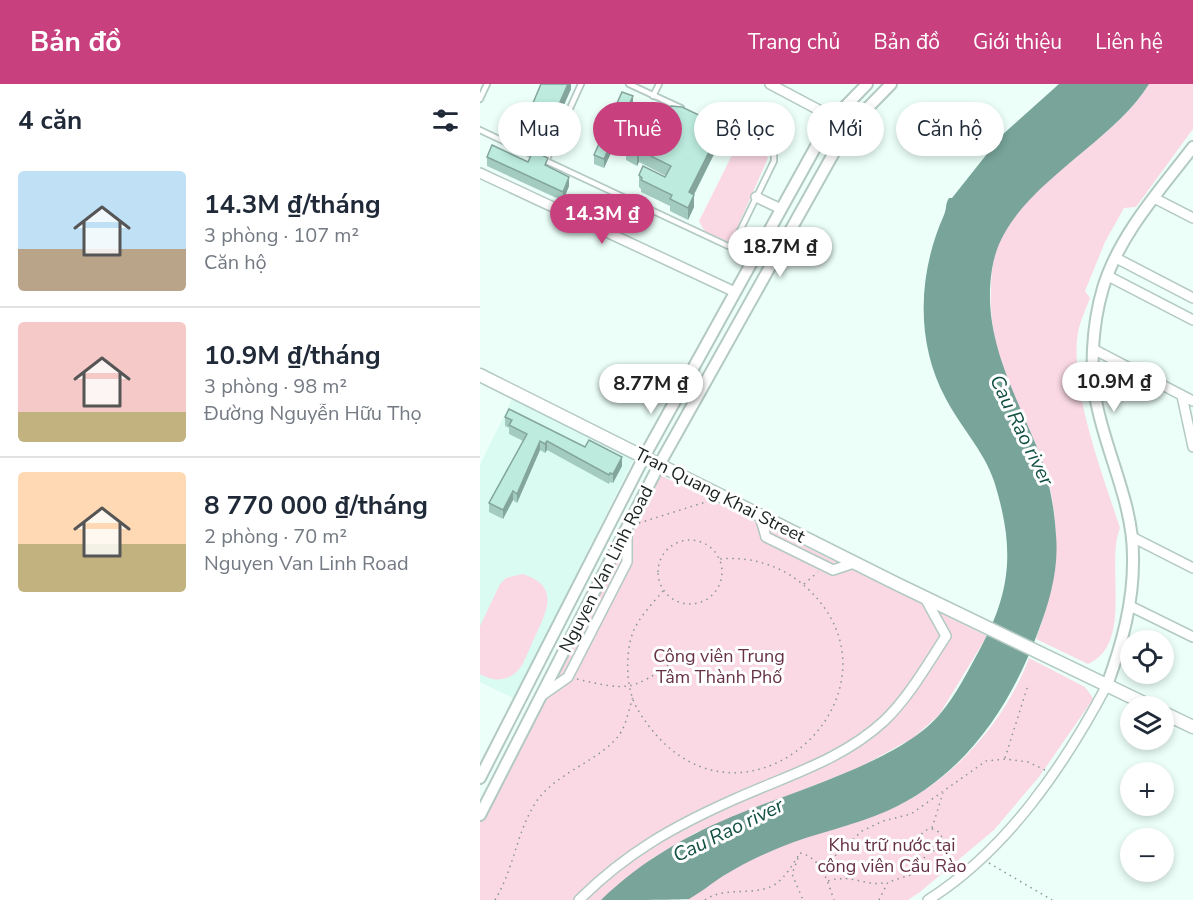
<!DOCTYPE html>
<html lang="vi">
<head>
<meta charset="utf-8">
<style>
	:root { --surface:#fff; --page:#f6f6f7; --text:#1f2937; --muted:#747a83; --line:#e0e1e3; --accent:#c8407e }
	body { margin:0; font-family:"Nunito Sans",sans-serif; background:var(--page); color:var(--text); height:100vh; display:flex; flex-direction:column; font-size:22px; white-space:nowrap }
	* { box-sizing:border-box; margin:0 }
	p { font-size:20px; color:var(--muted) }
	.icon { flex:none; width:33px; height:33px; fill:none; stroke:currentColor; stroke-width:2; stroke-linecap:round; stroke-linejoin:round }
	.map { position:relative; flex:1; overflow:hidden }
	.side { display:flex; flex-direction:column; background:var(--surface); width:480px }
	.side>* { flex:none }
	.banner { position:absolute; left:18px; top:18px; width:570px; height:54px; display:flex; gap:12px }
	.fabs { position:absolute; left:640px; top:546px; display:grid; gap:12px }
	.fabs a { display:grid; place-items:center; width:54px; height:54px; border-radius:50%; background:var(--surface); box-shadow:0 3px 9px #0003; font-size:30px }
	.price { position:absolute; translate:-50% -51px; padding:0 14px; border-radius:21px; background:#fff; color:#222; font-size:20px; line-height:39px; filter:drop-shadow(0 2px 3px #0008) }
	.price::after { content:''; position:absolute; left:50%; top:36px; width:18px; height:14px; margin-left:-9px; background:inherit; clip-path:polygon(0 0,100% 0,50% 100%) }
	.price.on { background:var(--accent); color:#fff }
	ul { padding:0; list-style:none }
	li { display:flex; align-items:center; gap:18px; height:150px; padding:0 18px }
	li+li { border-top:2px solid var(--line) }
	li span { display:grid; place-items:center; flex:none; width:168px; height:120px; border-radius:6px; color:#555 }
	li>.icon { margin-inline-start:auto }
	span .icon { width:72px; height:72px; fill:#fffc; stroke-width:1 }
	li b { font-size:26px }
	h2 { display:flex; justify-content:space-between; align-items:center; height:72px; padding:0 18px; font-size:26px }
	.chip { padding:0 21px; border-radius:27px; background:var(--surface); box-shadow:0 3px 9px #0003; font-size:21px; line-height:54px }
	.chip.on { background:var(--accent); color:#fff }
	header { display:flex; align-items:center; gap:36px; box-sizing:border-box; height:84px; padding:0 30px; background:var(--accent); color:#fff }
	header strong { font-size:28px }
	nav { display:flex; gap:33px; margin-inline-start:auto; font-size:21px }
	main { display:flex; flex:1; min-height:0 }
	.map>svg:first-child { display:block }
</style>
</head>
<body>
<header>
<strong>Bản đồ</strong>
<nav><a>Trang chủ</a><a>Bản đồ</a><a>Giới thiệu</a><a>Liên hệ</a></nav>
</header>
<main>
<section class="side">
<h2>4 căn<svg class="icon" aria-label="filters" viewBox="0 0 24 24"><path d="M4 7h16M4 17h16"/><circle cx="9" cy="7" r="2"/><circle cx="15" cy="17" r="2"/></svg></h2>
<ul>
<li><span style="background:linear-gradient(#bfe0f5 65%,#b9a48a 0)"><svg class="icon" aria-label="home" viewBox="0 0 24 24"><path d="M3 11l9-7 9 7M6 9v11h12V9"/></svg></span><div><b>14.3M ₫/tháng</b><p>3 phòng · 107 m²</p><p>Căn hộ</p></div></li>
<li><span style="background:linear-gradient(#f6c9c9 75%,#c2b280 0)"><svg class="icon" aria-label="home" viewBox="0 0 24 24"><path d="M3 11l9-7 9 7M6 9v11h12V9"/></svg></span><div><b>10.9M ₫/tháng</b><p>3 phòng · 98 m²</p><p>Đường Nguyễn Hữu Thọ</p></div></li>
<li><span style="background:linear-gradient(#ffd9b3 60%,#c2b280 0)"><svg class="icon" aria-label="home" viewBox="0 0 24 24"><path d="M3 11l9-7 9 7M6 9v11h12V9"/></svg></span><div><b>8 770 000 ₫/tháng</b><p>2 phòng · 70 m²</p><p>Nguyen Van Linh Road</p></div></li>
</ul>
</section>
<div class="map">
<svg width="713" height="816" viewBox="0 0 713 816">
	<rect width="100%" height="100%" fill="#ecfff9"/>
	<path fill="#dafbf2" d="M33,313L155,372L35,615L0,598V381Z"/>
	<path fill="#fad9e4" d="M669,0H713V45L656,123L644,124L625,158L605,207L610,214C606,225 600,237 598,249C589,304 623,391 640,444C625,481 654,560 608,580L556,555C577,497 582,451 567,391C561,367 549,346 538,324C521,286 509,248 511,206C511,188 513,169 522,153C553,92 632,59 669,0Z
		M259,57L284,67L288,74L255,149L251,155L245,158L225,148L219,137Z
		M178,390L507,552L459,631L433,654L380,683L215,749L171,775L121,816H0V727Z
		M42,490C83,502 65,530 53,557C47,569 43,586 31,592C21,598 10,596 0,590V542L20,500L26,494Z
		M549,574L605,603L613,614L609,621L559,693L514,746L440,808L428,816H207C242,786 289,765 332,750C356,742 382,737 406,727C470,700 525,639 549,574Z"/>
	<path fill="#78a499" d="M579,0H669C629,65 524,106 512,185C502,248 530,299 553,354C567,384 574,418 576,451C579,484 570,517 558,548C530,624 483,693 407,727C373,742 335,749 301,763C281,771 261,781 243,792C232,799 220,809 209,815C198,816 137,816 121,816C161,777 210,749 261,729C317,706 422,676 460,630C476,611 488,587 500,565C533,505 534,461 514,397C504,367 480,342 466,315C435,258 438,189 464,131C467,124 465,120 469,114H472L522,51Z"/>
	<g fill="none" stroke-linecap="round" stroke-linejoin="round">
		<defs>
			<path id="service" d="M149,0L201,24
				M173,12L179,0
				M0,15L7,0
				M0,46L55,72
				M62,75L248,162L254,159L294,77V71L290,66L238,42
				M66,77L101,0"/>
			<path id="minor" d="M290,0L354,34
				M0,89L255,208
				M276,113L301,125
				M674,114L713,134
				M636,174L713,214
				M628,192L713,236
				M615,266L713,317
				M702,312L713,363
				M280,432L286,453L353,486L374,479
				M652,453L713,484
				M650,522L713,553
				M61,612L88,593L147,478V444
				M99,816C146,769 194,742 255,715C306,692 362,676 404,637C429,613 447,581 466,552L445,514
				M448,816C527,766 584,682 627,601"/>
			<path id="tertiary" d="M627,601C642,560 654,517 653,472C653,422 629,375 618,326C609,289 612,241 623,204C639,151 680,106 713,63
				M0,694L164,373L340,55L354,34L387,0
				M0,731L179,381L361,56L370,42L411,0"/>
			<path id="secondary" d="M0,291L415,499L670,622
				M684,629L713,643"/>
		</defs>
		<use href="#service" stroke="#b3c9c3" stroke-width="8"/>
		<use href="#minor" stroke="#b3c9c3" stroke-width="12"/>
		<use href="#tertiary" stroke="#b3c9c3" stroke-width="14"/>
		<use href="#secondary" stroke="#b3c9c3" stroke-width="15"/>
		<path stroke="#889691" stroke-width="1.5" stroke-dasharray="1.5 4.5" stroke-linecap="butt" d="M159,439L229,417
			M178 488a32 32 0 1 1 64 0a32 32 0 1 1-64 0Z
			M324,500L338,488
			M183,507C173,519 157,535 152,551C145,572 146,607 158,626C252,782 442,611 327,504C303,482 272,472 240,475
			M97,595C148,607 152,607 194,577
			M525,674L548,601
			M452,744L463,709
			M440 756a11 11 0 1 1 22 0a11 11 0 1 1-22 0Z
			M320,769C342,774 347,797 354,816
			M318,774L312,790L323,816
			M509,779L572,816
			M342,784L382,747L403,737L431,730L506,677L525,675L548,678L565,686
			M348,797C376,789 384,804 407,798
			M15,816C34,785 36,749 56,718C77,687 125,675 141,648C147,638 149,624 153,613
			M225,816C246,801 277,814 297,799C307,791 313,780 320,769
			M399,816L408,798L434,790L449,766"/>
		<use href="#service" stroke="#fff" stroke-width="4.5"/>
		<use href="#minor" stroke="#fff" stroke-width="9"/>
		<use href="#tertiary" stroke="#fff" stroke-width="10"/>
		<use href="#secondary" stroke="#fff" stroke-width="12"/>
	</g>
	<path fill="#a3cbc0" d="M91,0V5L72,48L50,38V26Z
		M153,21L124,84L114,80V71Z
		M182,40L242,54L214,111V123L208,136L190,127V122L161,108V105L159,103V91L185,93L186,92L159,78L157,82L146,76V64Z
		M7,73L48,78L68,83L89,102L83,117L7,82Z
		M25,333L142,382L133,399L130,398L129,400L67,366L65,369L60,366L37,419L33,416L23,435L9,428V419L43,357L29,350V344L25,342Z"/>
	<path fill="#84a59c" d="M88,0H91V5L72,48V36Z
		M153,12V21L124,84V75Z
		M242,42V54L209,120V108Z
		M159,66V78L157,82V70Z
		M89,93V102L83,117V108Z
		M214,111V123L208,136V124Z
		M60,357V366L37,419V410Z
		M67,357V366L65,369V360Z
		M142,373V382L133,399V390Z
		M33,407V416L23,435V426Z"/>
	<path fill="#bdecdf" stroke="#84a59c" stroke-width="1.5" d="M61,0H88L72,36L50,26Z
		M142,8L153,12L124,75L114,71Z
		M191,22L202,23L242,42L209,108L214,111L208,124L190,115L192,111L161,96L162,94L159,91L163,82L185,93L191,82L159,66L157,70L146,64L161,31L182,40Z
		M12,61L48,78L53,67L68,74L65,81L89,93L83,108L7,73Z
		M29,325L105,363L109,356L142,373L133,390L130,389L129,391L67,357L65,360L60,357L37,410L33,407L23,426L9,419L47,350L29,341L32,336L25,333Z"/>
	<g text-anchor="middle" stroke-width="6" stroke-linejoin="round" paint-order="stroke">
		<g font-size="18" fill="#19221f" stroke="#fff">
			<text transform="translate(240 411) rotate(27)" y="6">Tran Quang Khai Street</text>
			<text transform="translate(126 485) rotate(-63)" y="6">Nguyen Van Linh Road</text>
		</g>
		<g font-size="18" fill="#663146" stroke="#fff">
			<text x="239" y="578">Công viên Trung<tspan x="239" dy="21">Tâm Thành Phố</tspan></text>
			<text x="412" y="767">Khu trữ nước tại<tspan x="412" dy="21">công viên Cầu Rào</tspan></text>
		</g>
		<g font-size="20" font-style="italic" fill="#125044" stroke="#fff">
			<text transform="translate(542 346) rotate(64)" y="7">Cau Rao river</text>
			<text transform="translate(248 746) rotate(-26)" y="7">Cau Rao river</text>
		</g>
	</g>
</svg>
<div class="fabs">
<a><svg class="icon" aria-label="locate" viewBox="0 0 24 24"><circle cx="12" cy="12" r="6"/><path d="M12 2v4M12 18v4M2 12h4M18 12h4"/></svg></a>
<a><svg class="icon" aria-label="layers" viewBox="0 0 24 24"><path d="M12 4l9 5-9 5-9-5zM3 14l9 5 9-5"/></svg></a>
<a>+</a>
<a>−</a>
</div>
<b class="price on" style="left:122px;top:161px">14.3M ₫</b>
<b class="price" style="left:300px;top:194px">18.7M ₫</b>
<b class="price" style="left:634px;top:329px">10.9M ₫</b>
<b class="price" style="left:171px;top:331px">8.77M ₫</b>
<div class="banner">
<a class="chip">Mua</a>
<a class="chip on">Thuê</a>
<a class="chip">Bộ lọc</a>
<a class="chip">Mới</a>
<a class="chip">Căn hộ</a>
</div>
</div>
</main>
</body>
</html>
